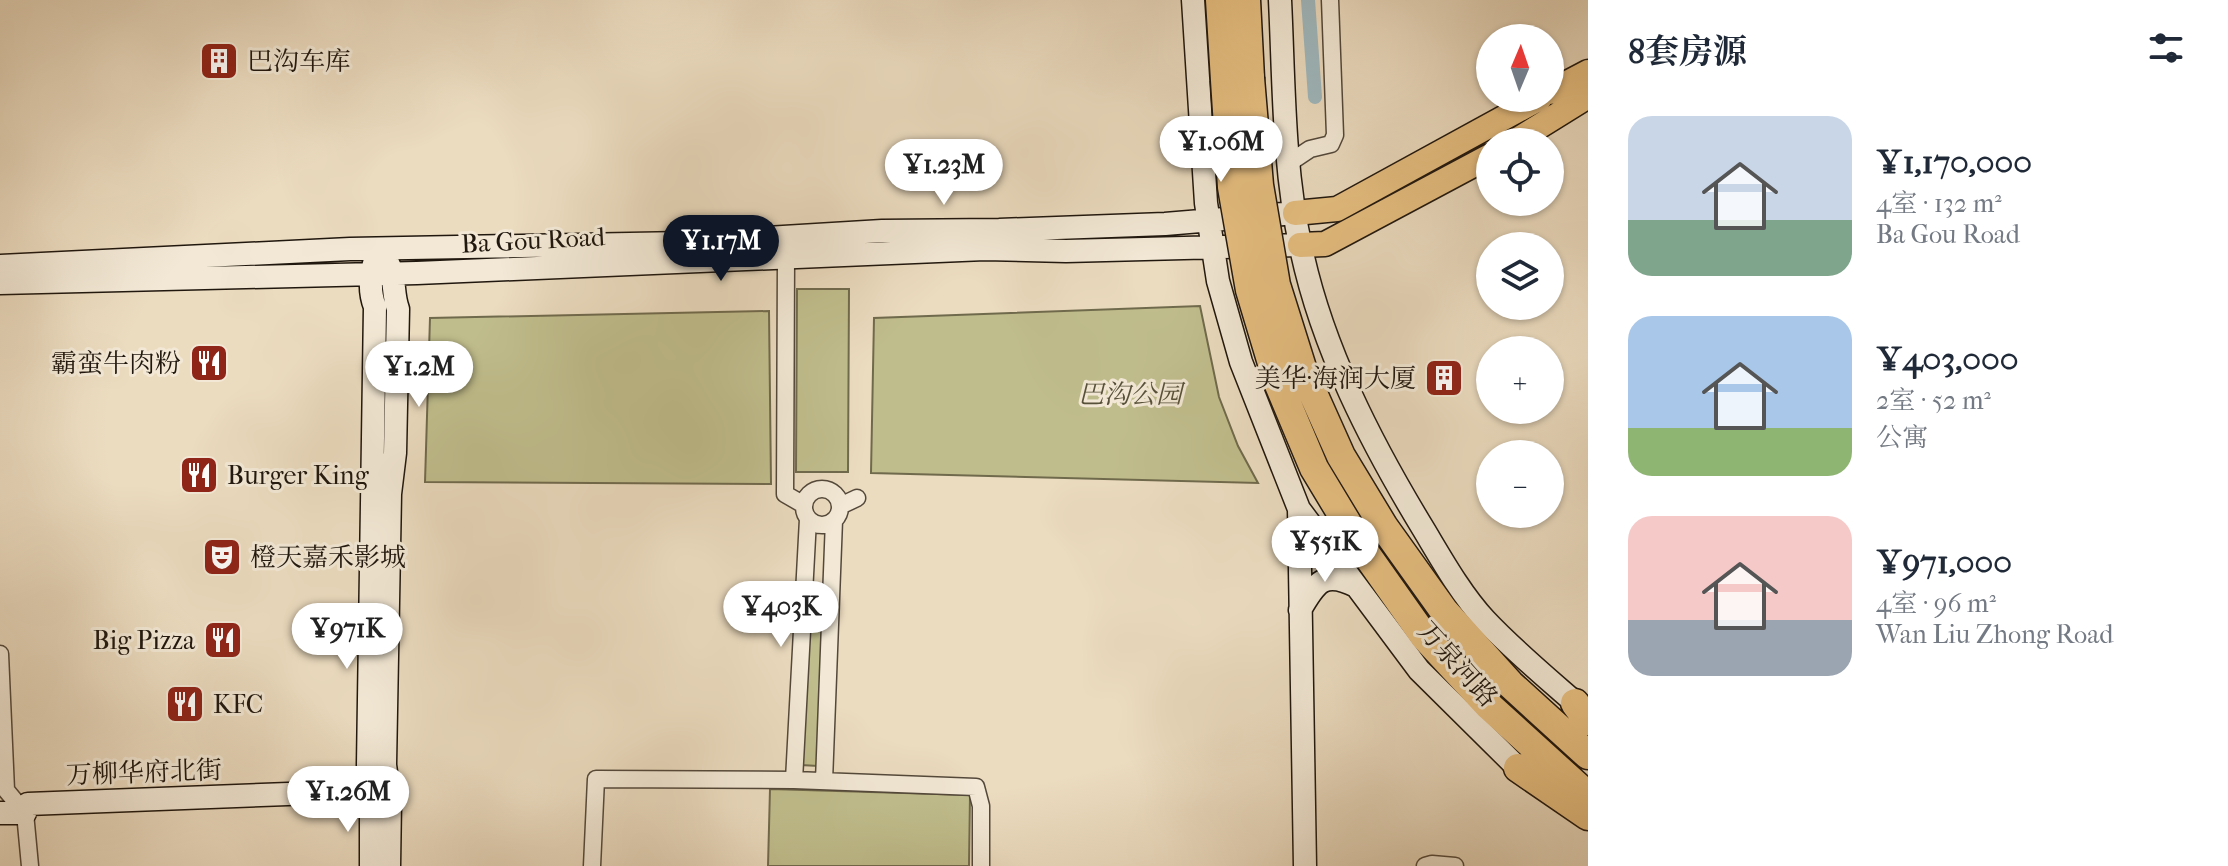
<!DOCTYPE html>
<html lang="zh">
<head>
<meta charset="utf-8">
<style>
	:root { --surface:#fff; --page:#f2f2f3; --text:#1f2937; --muted:#747a83; --accent:#111827 }
	body { margin:0; font-family:"IM FELL French Canon","Noto Serif SC",serif; background:var(--page); color:var(--text); height:100vh; display:flex; flex-direction:column; font-size:30px; white-space:nowrap }
	* { box-sizing:border-box; margin:0 }
	p { font-size:26px; color:var(--muted) }
	.icon { flex:none; width:44px; height:44px; fill:none; stroke:currentColor; stroke-width:2; stroke-linecap:round; stroke-linejoin:round }
	.map { position:relative; flex:1; overflow:hidden }
	.drawer { display:flex; flex-direction:column; background:var(--surface); width:640px }
	.drawer>* { flex:none }
	.needle { width:52px; rotate:2deg }
	.tools { position:absolute; left:1476px; top:24px; display:grid; gap:16px }
	.tools a { display:grid; place-items:center; width:88px; height:88px; border-radius:50%; background:var(--surface); box-shadow:0 2px 6px #0004; font-size:40px }
	.price { position:absolute; translate:-50% -68px; padding:0 18px; border-radius:28px; background:#fff; color:#222; font-size:26px; line-height:52px; filter:drop-shadow(0 2px 4px #0008) }
	.price::after { content:''; position:absolute; left:50%; top:48px; width:24px; height:18px; margin-left:-12px; background:inherit; clip-path:polygon(0 0,100% 0,50% 100%) }
	.price.active { background:var(--accent); color:#fff }
	ul { padding:0; list-style:none }
	li { display:flex; align-items:center; gap:24px; height:200px; padding:0 40px }
	li span { display:grid; place-items:center; flex:none; width:224px; height:160px; border-radius:24px; color:#555 }
	li>.icon { margin-inline-start:auto }
	span .icon { width:96px; height:96px; fill:#fffc; stroke-width:1 }
	li b { font-size:34px }
	h2 { display:flex; justify-content:space-between; align-items:center; height:96px; padding:0 40px; font-size:34px }
	main { display:flex; flex:1; min-height:0 }
	.map>svg:first-child { display:block }
</style>
</head>
<body>
<main>
<div class="map">
<svg width="1588" height="866" viewBox="0 0 1588 866">
	<rect width="100%" height="100%" fill="#ebdbbf"/>
	<filter id="stains"><feTurbulence type="fractalNoise" baseFrequency=".0025" numOctaves="4"/><feColorMatrix values="0 0 0 0 .2 0 0 0 0 .09 0 0 0 0 .02 0 0 0 .5 -.17"/></filter>
	<radialGradient id="worn" r=".72"><stop offset=".6" stop-color="#630" stop-opacity="0"/><stop offset="1" stop-color="#630" stop-opacity=".3"/></radialGradient>
	<path fill="#c0bd8c" stroke="#706a4d" stroke-width="2" d="M797,289H849L848,472H796Z
		M1200,306L1219,397L1238,446L1258,483L871,473L874,318Z
		M769,311L771,484L425,482L430,318Z
		M810,595L827,596L818,766L801,765Z
		M770,789L970,795L969,866H768Z"/>
	<g fill="none" stroke-linecap="round" stroke-linejoin="round">
		<path stroke="#9fb8be" stroke-width="14" d="M1308,0L1315,97"/>
		<defs>
			<path id="street" d="M1289,163L1310,149L1331,144L1335,135L1330,0
				M786,258L785,494L804,505
				M804 507a18 18 0 1 1 36 0a18 18 0 1 1-36 0Z
				M840,506L857,498
				M0,654L6,790L25,813L30,866
				M794,780L808,519
				M824,781L834,520
				M592,866L596,779L794,780L976,787L981,806V866
				M1425,866L1432,864L1455,866"/>
			<path id="secondary" d="M1193,0L1206,203L1218,281L1241,362L1299,509L1419,670L1528,778
				M1280,0C1284,82 1283,167 1301,248C1322,348 1371,443 1424,530C1442,560 1461,594 1485,620C1517,654 1553,683 1588,714
				M388,263C396,278 392,293 398,309L395,453L390,494L385,765L390,802L389,866
				M0,266L350,249L684,243L882,231L999,230L1165,224L1295,213
				M0,283L417,273L985,249L1066,251L1300,245
				M1299,509L1305,866
				M1300,610C1316,582 1324,570 1356,586
				M0,813H25L28,804L342,792L371,803H381
				M371,866V803L368,765L375,307C369,292 370,276 375,260"/>
			<path id="primary" d="M1550,92L1588,72
				M1514,142L1588,96
				M1295,213L1337,209L1540,98
				M1300,245L1325,244L1490,156"/>
			<path id="highway" d="M1220,0L1225,80
				M1246,0L1250,78
				M1303,371L1341,456L1384,527L1444,611L1510,684L1588,755
				M1277,380L1314,468L1364,551L1424,636L1489,706L1588,796
				M1575,703L1588,721
				M1518,768L1588,816"/>
		</defs>
		<use href="#street" stroke="#53483a" stroke-width="19"/>
		<use href="#secondary" stroke="#20170e" stroke-width="25"/>
		<use href="#primary" stroke="#20170e" stroke-width="27"/>
		<use href="#highway" stroke="#20170e" stroke-width="31"/>
		<use href="#street" stroke="#f2e8d5" stroke-width="16"/>
		<use href="#secondary" stroke="#f2e8d5" stroke-width="22"/>
		<use href="#primary" stroke="#e6be80" stroke-width="24"/>
		<use href="#highway" stroke="#e6be80" stroke-width="28"/>
		<defs>
			<path id="highway-bridge" d="M1250,78L1259,185L1276,285L1303,371
				M1225,80L1232,187L1250,290L1277,380"/>
		</defs>
		<use href="#highway-bridge" stroke="#20170e" stroke-width="31" stroke-linecap="butt"/>
		<use href="#highway-bridge" stroke="#e6be80" stroke-width="28"/>
	</g>
	<defs>
		<symbol id="building-square" viewBox="-11 -11 22 22"><rect x="-9" y="-9" width="18" height="18" rx="4" fill="#8f2418" stroke="#f2e8d5"/><path d="M-4-6H4V6H1V3H-1V6H-4ZM-2.5-4.3h1.7v1.8h-1.7ZM.8-4.3h1.7v1.8H.8ZM-2.5-1h1.7V.8h-1.7ZM.8-1h1.7V.8H.8Z" fill="#fff"/></symbol>
		<symbol id="restaurant-square" viewBox="-11 -11 22 22"><rect x="-9" y="-9" width="18" height="18" rx="4" fill="#8f2418" stroke="#f2e8d5"/><path d="M-5-6h1v4h1v-4h1v4h1v-4h1v5L-1.5 .5V6h-2V.5L-5-1ZM5-6V6H3V1.5H1.5Q1.5-4 5-6Z" fill="#fff"/></symbol>
		<symbol id="theatre-square" viewBox="-11 -11 22 22"><rect x="-9" y="-9" width="18" height="18" rx="4" fill="#8f2418" stroke="#f2e8d5"/><path d="M-5-5.5Q0-4 5-5.5V0Q5 5 0 6Q-5 5-5 0ZM-3.3-2.5H-1v1.5H-3.3ZM1-2.5H3.3v1.5H1ZM-2.8 1Q0 5.5 2.8 1Z" fill="#fff"/></symbol>
	</defs>
	<g fill-rule="evenodd">
		<use href="#building-square" x="197" y="39" width="44" height="44"/>
		<use href="#restaurant-square" x="187" y="341" width="44" height="44"/>
		<use href="#building-square" x="1422" y="356" width="44" height="44"/>
		<use href="#restaurant-square" x="177" y="453" width="44" height="44"/>
		<use href="#theatre-square" x="200" y="535" width="44" height="44"/>
		<use href="#restaurant-square" x="201" y="618" width="44" height="44"/>
		<use href="#restaurant-square" x="163" y="682" width="44" height="44"/>
	</g>
	<g text-anchor="middle" stroke-width="6" stroke-linejoin="round" paint-order="stroke">
		<g font-size="26" fill="#20170e" stroke="#f2e8d5" text-anchor="start">
			<text x="247" y="70">巴沟车库</text>
			<text x="181" y="372" text-anchor="end">霸蛮牛肉粉</text>
			<text x="1416" y="387" text-anchor="end">美华·海润大厦</text>
			<text x="227" y="484">Burger King</text>
			<text x="250" y="566">橙天嘉禾影城</text>
			<text x="195" y="649" text-anchor="end">Big Pizza</text>
			<text x="213" y="713">KFC</text>
		</g>
		<g font-size="26" fill="#20170e" stroke="#f2e8d5">
			<text transform="translate(533 240) rotate(-3)" y="9">Ba Gou Road</text>
			<text transform="translate(1458 664) rotate(48)" y="9">万泉河路</text>
			<text transform="translate(144 772) rotate(-2)" y="9">万柳华府北街</text>
		</g>
		<g font-size="26" font-style="italic" fill="#58513a" stroke="#f2e8d5">
			<text x="1130" y="403">巴沟公园</text>
		</g>
	</g>
	<rect width="100%" height="100%" filter="url(#stains)"/>
	<rect width="100%" height="100%" fill="url(#worn)"/>
</svg>
<div class="tools">
<a><svg class="needle" viewBox="-14 -14 28 28"><path d="M0-13l5 13h-10z" fill="#e53935"/><path d="M0 13l5-13h-10z" fill="#747a83"/></svg></a>
<a><svg class="icon" aria-label="locate" viewBox="0 0 24 24"><circle cx="12" cy="12" r="6"/><path d="M12 2v4M12 18v4M2 12h4M18 12h4"/></svg></a>
<a><svg class="icon" aria-label="layers" viewBox="0 0 24 24"><path d="M12 4l9 5-9 5-9-5zM3 14l9 5 9-5"/></svg></a>
<a>+</a>
<a>−</a>
</div>
<b class="price" style="left:1221px;top:184px">¥1.06M</b>
<b class="price" style="left:944px;top:207px">¥1.23M</b>
<b class="price active" style="left:721px;top:283px">¥1.17M</b>
<b class="price" style="left:419px;top:409px">¥1.2M</b>
<b class="price" style="left:1325px;top:584px">¥551K</b>
<b class="price" style="left:781px;top:649px">¥403K</b>
<b class="price" style="left:347px;top:671px">¥971K</b>
<b class="price" style="left:348px;top:834px">¥1.26M</b>
</div>
<section class="drawer">
<h2>8套房源<svg class="icon" aria-label="filters" viewBox="0 0 24 24"><path d="M4 7h16M4 17h16"/><circle cx="9" cy="7" r="2"/><circle cx="15" cy="17" r="2"/></svg></h2>
<ul>
<li><span style="background:linear-gradient(#c9d6e8 65%,#7fa58c 0)"><svg class="icon" aria-label="home" viewBox="0 0 24 24"><path d="M3 11l9-7 9 7M6 9v11h12V9"/></svg></span><div><b>¥1,170,000</b><p>4室 · 132 m²</p><p>Ba Gou Road</p></div></li>
<li><span style="background:linear-gradient(#a9c7e8 70%,#8fb573 0)"><svg class="icon" aria-label="home" viewBox="0 0 24 24"><path d="M3 11l9-7 9 7M6 9v11h12V9"/></svg></span><div><b>¥403,000</b><p>2室 · 52 m²</p><p>公寓</p></div></li>
<li><span style="background:linear-gradient(#f6c9c9 65%,#9aa5b1 0)"><svg class="icon" aria-label="home" viewBox="0 0 24 24"><path d="M3 11l9-7 9 7M6 9v11h12V9"/></svg></span><div><b>¥971,000</b><p>4室 · 96 m²</p><p>Wan Liu Zhong Road</p></div></li>
</ul>
</section>
</main>
</body>
</html>
